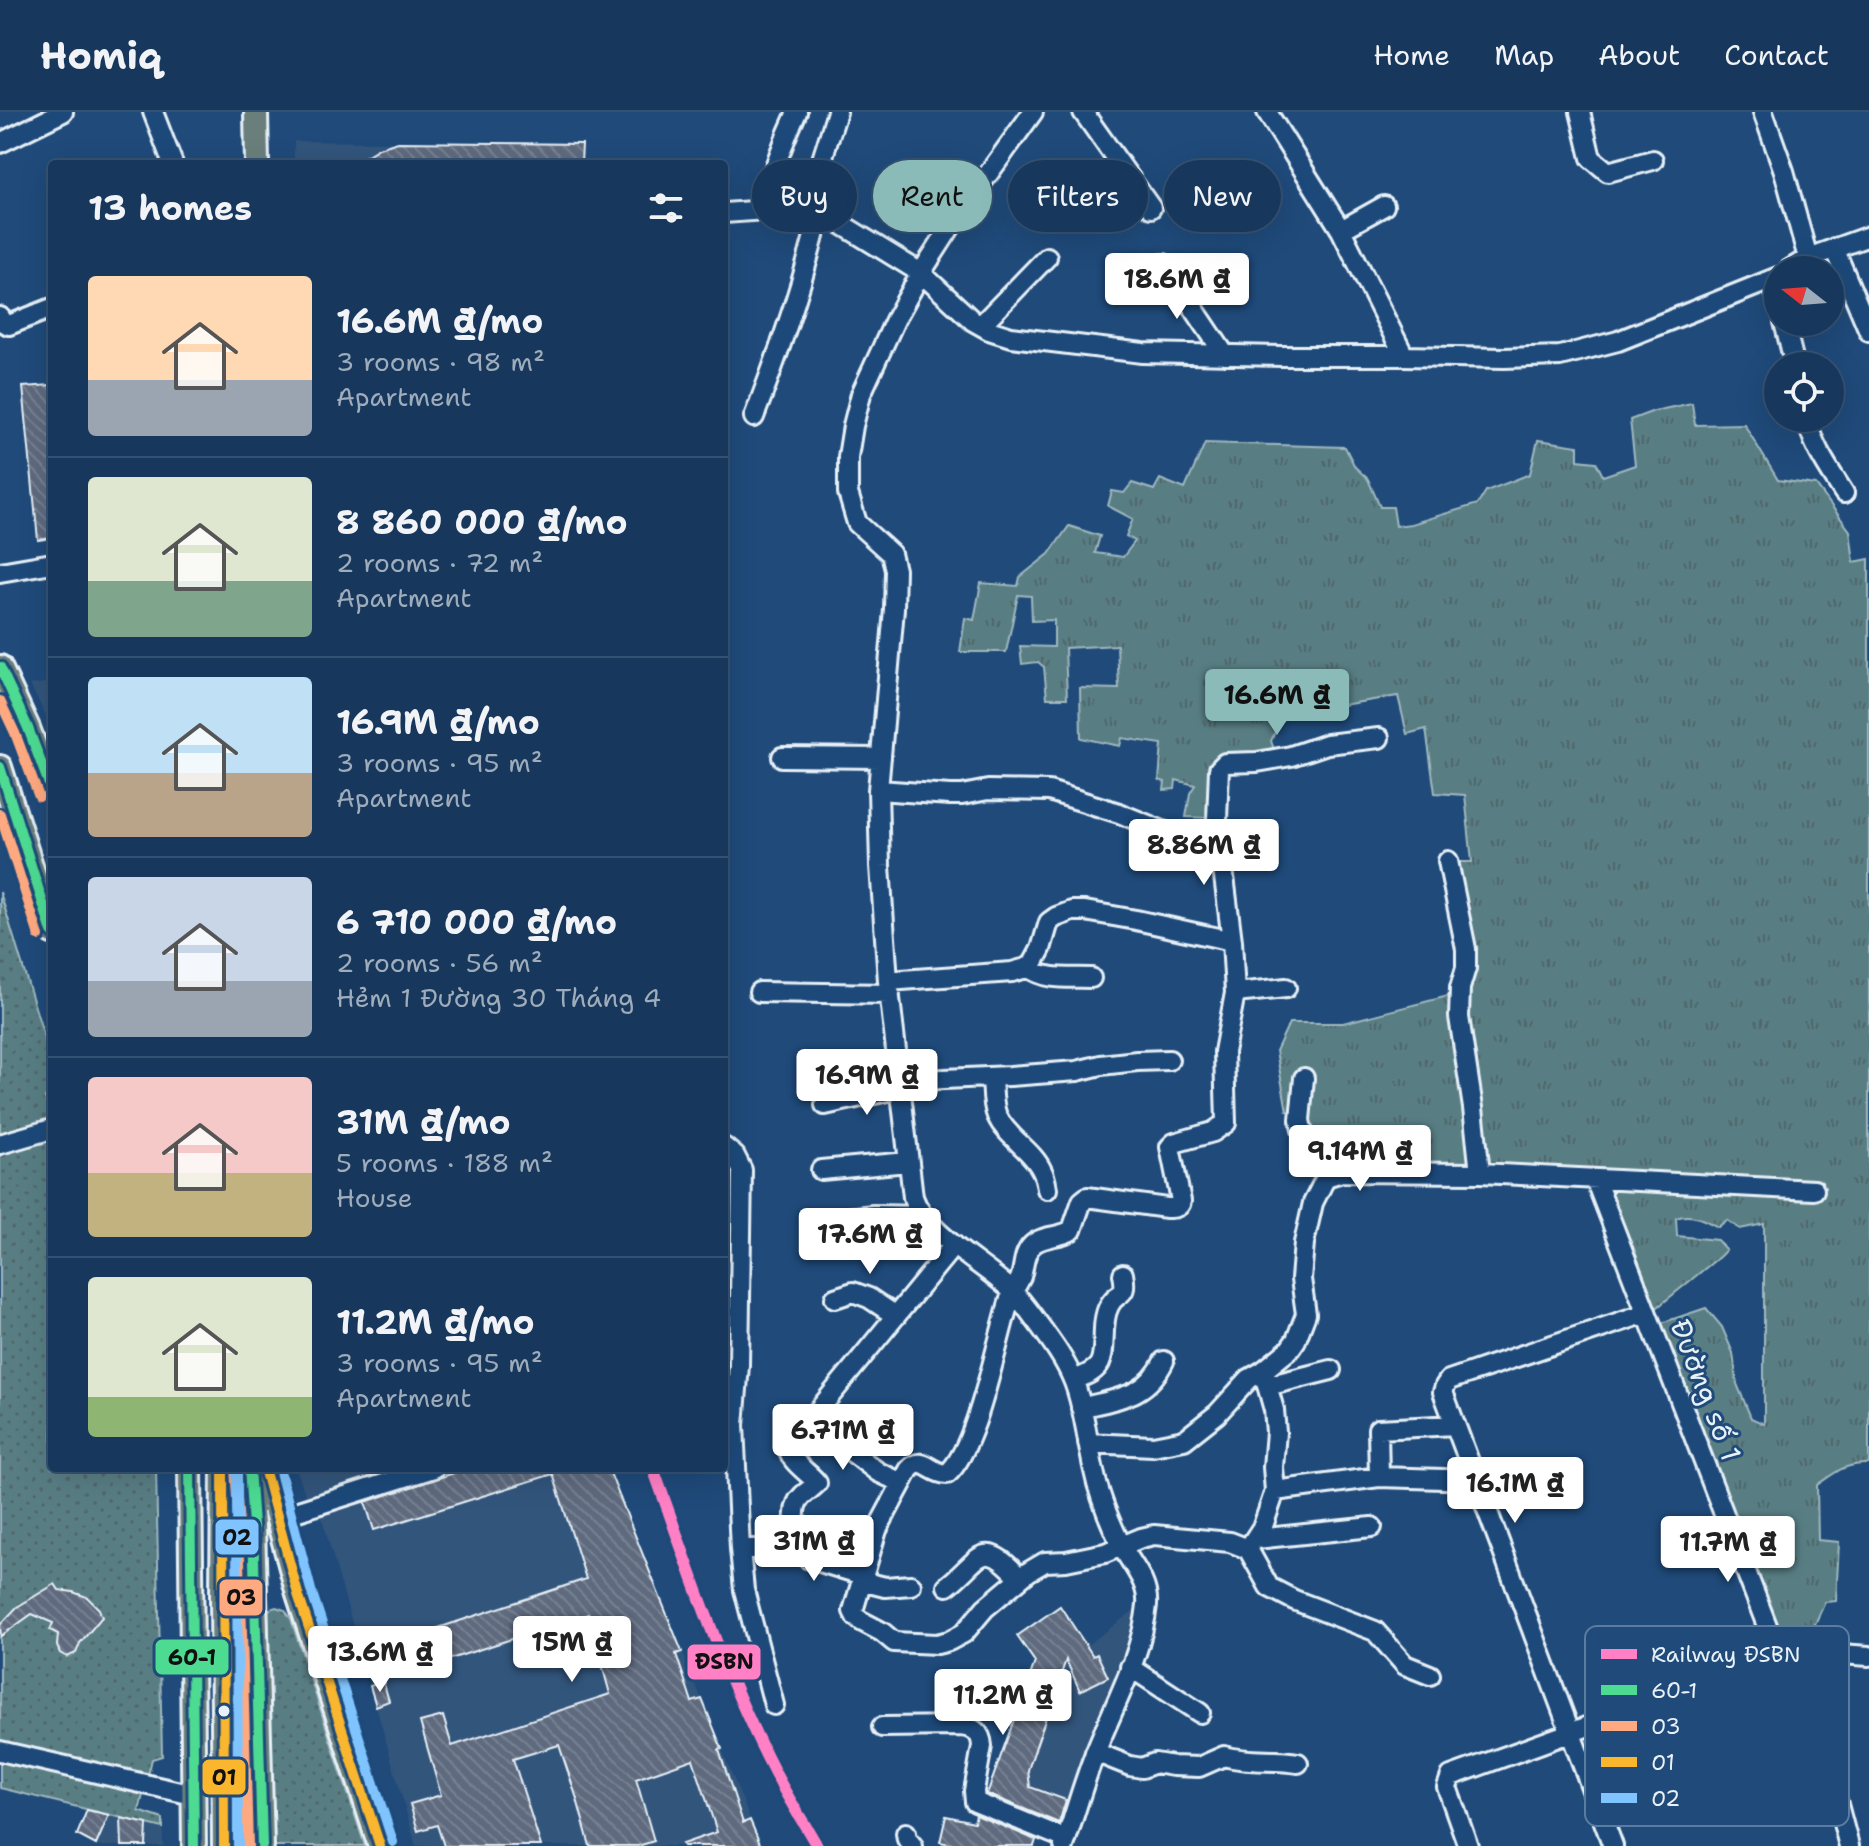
<!DOCTYPE html>
<html lang="en">
<head>
<meta charset="utf-8">
<style>
	:root { --surface:#17385c; --page:#244365; --text:#f1f3f6; --muted:#9eacbb; --line:#365272; --accent:#8bbbb9 }
	body { margin:0; font-family:"Shantell Sans",sans-serif; background:var(--page); color:var(--text); height:100vh; display:flex; flex-direction:column; font-size:30px; white-space:nowrap }
	* { box-sizing:border-box; margin:0 }
	p { font-size:26px; color:var(--muted) }
	.icon { flex:none; width:44px; height:44px; fill:none; stroke:currentColor; stroke-width:2; stroke-linecap:round; stroke-linejoin:round }
	.map { position:relative; flex:1; overflow:hidden }
	.side { position:absolute; left:48px; top:48px; width:680px; height:1312px; display:flex; flex-direction:column; background:var(--surface); border-radius:8px; box-shadow:0 8px 32px #0002,0 0 0 2px var(--line) }
	.side>* { flex:none }
	.banner { position:absolute; left:752px; top:48px; width:760px; height:72px; display:flex; gap:16px }
	.needle { width:52px; rotate:287deg }
	.controls { position:absolute; left:1764px; top:144px; display:grid; gap:16px }
	.controls a { display:grid; place-items:center; width:80px; height:80px; border-radius:50%; background:var(--surface); box-shadow:0 8px 32px #0002,0 0 0 2px var(--line); font-size:40px }
	.price { position:absolute; translate:-50% -68px; padding:0 18px; border-radius:8px; background:#fff; color:#222; font-size:26px; line-height:52px; filter:drop-shadow(0 2px 4px #0008) }
	.price::after { content:''; position:absolute; left:50%; top:48px; width:24px; height:18px; margin-left:-12px; background:inherit; clip-path:polygon(0 0,100% 0,50% 100%) }
	.price.active { background:var(--accent); color:#111 }
	ul { padding:0; list-style:none }
	li { display:flex; align-items:center; gap:24px; height:200px; padding:0 40px }
	li+li { border-top:2px solid var(--line) }
	li span { display:grid; place-items:center; flex:none; width:224px; height:160px; border-radius:8px; color:#555 }
	li>.icon { margin-inline-start:auto }
	span .icon { width:96px; height:96px; fill:#fffc; stroke-width:1 }
	li b { font-size:34px }
	h2 { display:flex; justify-content:space-between; align-items:center; height:96px; padding:0 40px; font-size:34px }
	.pill { padding:0 28px; border-radius:36px; background:var(--surface); box-shadow:0 8px 32px #0002,0 0 0 2px var(--line); font-size:28px; line-height:72px }
	.pill.active { background:var(--accent); color:#111 }
	header { display:flex; align-items:center; gap:48px; box-sizing:border-box; height:112px; padding:0 40px; background:var(--surface); border-bottom:2px solid var(--line) }
	header strong { font-size:38px }
	nav { display:flex; gap:44px; margin-inline-start:auto; font-size:28px }
	.map>svg:first-child { display:block }
</style>
</head>
<body>
<header>
<strong>Homiq</strong>
<nav><a>Home</a><a>Map</a><a>About</a><a>Contact</a></nav>
</header>
<div class="map">
<svg width="1869" height="1734" viewBox="0 0 1869 1734">
	<defs>
		<pattern id="grass-tufts" width="24" height="20" patternUnits="userSpaceOnUse" patternTransform="scale(2)"><rect width="24" height="20" fill="#587e84"/><path d="M3 7l-1-3M5 7V3M7 7l1-3M15 17l-1-3M17 17v-4M19 17l1-3" fill="none" stroke="#50666a"/></pattern>
		<pattern id="park-dots" width="8" height="8" patternUnits="userSpaceOnUse" patternTransform="scale(2)"><rect width="8" height="8" fill="#587e84"/><path d="M2 2h.1M6 6h.1" fill="none" stroke="#50666a" stroke-width="1.8" stroke-linecap="round"/></pattern>
		<pattern id="building-back-hatch" width="6" height="6" patternUnits="userSpaceOnUse" patternTransform="scale(2)"><rect width="6" height="6" fill="#5f6b7f"/><path d="M-1 5l2 2M0 0l6 6M5-1l2 2" fill="none" stroke="#768192"/></pattern>
	</defs>
	<rect width="100%" height="100%" fill="#1f4a7a"/>
	<filter id="ink" filterUnits="userSpaceOnUse"><feTurbulence type="fractalNoise" baseFrequency=".0125" numOctaves="2"/><feDisplacementMap in="SourceGraphic" scale="16" xChannelSelector="R" yChannelSelector="G"/><feConvolveMatrix kernelMatrix="1 2 1 2 8 2 1 2 1" color-interpolation-filters="sRGB"/></filter>
	<g filter="url(#ink)">
		<path fill="#32547c" d="M294,29L582,32L581,52H294Z
			M52,570V611H50L30,573Z
			M296,1356H400L307,1388Z
			M469,1356H608L761,1734H416L321,1403Z
			M1141,1493L1135,1520L1062,1718L985,1687L1033,1554L1051,1560Z
			M87,1698L163,1716V1734H98L77,1723Z"/>
		<path fill="url(#grass-tufts)" stroke="#a0b8be" stroke-width="2" d="M1692,291L1695,313L1744,312L1778,368L1816,373L1850,419L1854,450L1869,447V1352C1845,1351 1836,1360 1817,1373L1818,1428L1839,1430L1836,1489L1825,1490L1805,1534L1783,1537L1658,1212L1706,1196L1722,1215L1733,1241L1737,1272L1751,1306L1764,1312V1112L1740,1117L1727,1108L1718,1115C1704,1108 1691,1100 1676,1106L1677,1124L1717,1128L1726,1138L1719,1145L1653,1199L1644,1167L1599,1061L1328,1057L1313,1029L1307,1000L1287,999L1276,939L1289,911H1343L1464,880L1452,750H1472L1465,683L1435,681L1426,617L1407,622L1398,584L1293,601L1280,609L1271,629L1275,640L1222,646L1210,706L1186,705L1190,681L1195,673L1176,668L1175,677L1164,678L1165,670L1159,668L1162,632L1122,626L1120,634L1081,626L1080,576L1119,577L1117,533L1065,536L1067,586H1047L1044,555L1038,550L1022,552L1020,534L1054,535V508L1032,509L1031,484L1018,483L1006,540H960L965,506L974,508L981,471L1018,474L1020,465L1049,442L1069,414L1100,424L1095,441L1123,445L1135,429L1126,424L1133,407L1108,394L1112,379L1124,381L1132,371L1154,378L1160,367L1185,377L1205,331L1345,335L1355,355L1368,367L1380,395H1393L1396,414L1411,412L1478,392L1486,379L1530,362L1538,328L1578,334V348L1596,350L1603,364L1635,353L1630,308L1654,299Z"/>
		<path fill="url(#park-dots)" stroke="#a0b8be" stroke-width="2" d="M0,780L52,951V975L45,986L52,1009V1356H156L162,1644L152,1647L139,1699L163,1707V1716L0,1676Z
			M276,1495L285,1498L291,1507L365,1734H272L265,1504L270,1497Z"/>
		<path fill="url(#building-back-hatch)" stroke="#e8f1f8" stroke-width="2" d="M398,30L582,32L581,52H353L379,36Z
			M52,273V426L38,428L23,275Z
			M469,1356H608L682,1540L676,1542L692,1590L702,1587L722,1637L719,1638L743,1711L750,1708L761,1734H683L682,1732L717,1720L693,1647L636,1667L654,1729L638,1734H590L577,1687L559,1633L513,1647L541,1734H444L437,1713L418,1719L410,1692L441,1683L420,1610L443,1604L452,1634L610,1582L588,1502L426,1555L417,1523L586,1467L553,1362L374,1418L365,1390Z
			M55,1472L59,1478L73,1480L87,1485L99,1497L102,1505L80,1531L76,1541L67,1545L60,1541L57,1534L58,1522L50,1518L53,1511L32,1502L1,1524L0,1513L17,1495Z
			M1060,1494L1093,1544L1097,1542L1108,1565L1080,1579L1066,1548L1037,1631L1028,1658L1030,1675L1066,1688L1059,1711L987,1682L1035,1550L1017,1524Z
			M383,1569L389,1589L376,1594L370,1574Z
			M87,1698L109,1703L96,1733L77,1723Z
			M976,1703L1036,1728L1034,1734H959L940,1730L946,1704L974,1710Z
			M121,1706L147,1712L146,1734H122Z"/>
		<g fill="none" stroke-linecap="round" stroke-linejoin="round">
			<defs>
				<path id="minor" d="M153,0L173,52
					M1033,0L957,105L921,161L895,208L861,282L853,314L848,345V381L857,411L891,442L895,458L894,497L878,678L880,754L888,869L913,1085C925,1122 986,1153 1013,1180C1019,1186 1024,1192 1029,1199C1045,1221 1064,1244 1074,1270C1085,1299 1087,1330 1094,1359C1099,1384 1110,1410 1121,1433C1131,1452 1149,1470 1147,1493C1142,1543 1115,1591 1097,1636C1084,1668 1075,1702 1064,1734
					M1083,0L1151,96
					M1267,0L1341,118L1404,244
					M1580,0L1591,46L1608,60L1653,48
					M1763,0L1784,59L1808,146
					M0,31L63,0
					M807,95L837,0
					M762,97C771,64 782,32 797,0
					M724,101L807,95L820,99L921,161L973,209L989,218L1011,225L1143,241L1281,244H1404L1504,246L1560,244L1618,229L1778,165
					M1341,118L1384,94
					M1834,136L1869,219
					M1164,152L1225,243
					M1789,158L1808,146L1869,124
					M1772,169L1778,189
					M0,205L4,211L9,213L52,196
					M1784,210L1795,254
					M981,213L1047,145
					M754,305C780,238 804,170 820,99
					M1807,306C1812,334 1829,357 1844,381
					M0,460L52,451
					M782,645L881,646
					M878,678L950,683H962L988,678L1049,679L1119,701L1222,743
					M1448,749L1466,837V856L1460,876L1459,905L1473,996L1480,1061
					M1028,855C1045,869 1070,865 1091,866
					M888,869L1012,860L1030,855L1034,850L1041,837L1049,810L1056,805L1072,799H1085L1136,808L1232,829
					M1286,876L1235,881L1224,940L1226,1011L1213,1020L1174,1031L1170,1035L1181,1089C1180,1096 1173,1096 1167,1096L1087,1085L1082,1089L1072,1118C1060,1126 1042,1123 1032,1133C1022,1143 1025,1156 1020,1167C1017,1173 1013,1178 1011,1184C997,1225 978,1336 947,1362C930,1362 923,1342 909,1358L877,1418L853,1499L856,1505L861,1509L882,1520L894,1530L937,1532L949,1529L964,1521L985,1496L1028,1460L1045,1450L1066,1449L1105,1441L1141,1426L1154,1423L1230,1430L1248,1437L1269,1475L1294,1488L1375,1519L1405,1553L1430,1563
					M759,880L890,882
					M1235,881L1232,829L1217,708L1219,657L1225,651L1257,650L1291,644L1327,632L1379,626
					M992,965C993,978 992,992 997,1004C1007,1026 1033,1038 1042,1059C1045,1064 1046,1071 1047,1077
					M1304,966L1300,1008L1302,1018L1326,1065
					M900,969L1010,964L1077,959L1101,953L1137,949L1169,948
					M825,993L901,976
					M0,1032L52,1017
					M724,1035L735,1044L742,1058L739,1253L734,1313L740,1437L744,1478L774,1593
					M821,1058L908,1050
					M1595,1067L1779,1545L1832,1670L1849,1734
					M829,1108L873,1103L924,1104
					M835,1186L853,1180L869,1186L896,1204
					M1074,1268C1083,1264 1095,1261 1100,1251C1107,1236 1100,1211 1109,1194C1117,1177 1128,1188 1123,1162
					M1267,1274L1331,1258
					M1081,1296C1118,1286 1146,1286 1164,1249
					M810,1308L878,1360L902,1371
					M1088,1331L1153,1334L1184,1328L1217,1302L1249,1267L1263,1259L1289,1238L1296,1228L1306,1202L1301,1167L1304,1131L1313,1091L1326,1065L1342,1060L1480,1061L1814,1078
					M1379,1365L1378,1317L1455,1313
					M1275,1379L1379,1365L1476,1368
					M276,1406L434,1356
					M1256,1427L1372,1415
					M740,1437H799C797,1421 789,1396 802,1384C807,1379 813,1376 817,1371C808,1359 788,1350 789,1334L954,1133
					M799,1437L807,1446L862,1463
					M1248,1437L1263,1414L1275,1379L1273,1355L1276,1320L1274,1298L1263,1259
					M861,1469L885,1475L911,1473
					M947,1474C981,1448 981,1423 1020,1466
					M1130,1555L1200,1601
					M882,1615L959,1614C973,1615 981,1619 982,1634L974,1679L975,1690L1066,1727
					M0,1639L193,1683
					M1095,1640L1130,1654L1142,1656L1155,1651L1173,1654L1199,1655L1224,1644C1248,1651 1273,1647 1298,1651
					M906,1721L907,1727L913,1734
					M1468,1734L1447,1675L1451,1664L1779,1545L1813,1540L1869,1544
					M1613,1734L1443,1280L1445,1274L1449,1268L1646,1201"/>
				<path id="major" d="M256,0L257,52
					M0,555L28,616L52,680
					M0,655L52,820
					M190,1356L194,1734
					M223,1356L222,1485L224,1734
					M249,1356L253,1413L262,1734
					M264,1356L298,1482L380,1734"/>
			</defs>
			<use href="#minor" stroke="#e8f1f8" stroke-width="24"/>
			<use href="#major" stroke="#e8f1f8" stroke-width="28"/>
			<use href="#minor" stroke="#1f4a7a" stroke-width="18"/>
			<use href="#major" stroke="#6b7f7c" stroke-width="22"/>
			<defs>
				<path id="bus-1" d="M0,555L28,616L52,680
					M0,655L52,820
					M190,1356L194,1734
					M249,1356L253,1413L262,1734"/>
				<path id="bus-2" d="M0,589L15,621L39,685
					M0,702L39,824
					M235,1357L239,1414L248,1734"/>
				<path id="bus-3" d="M223,1356L224,1734
					M264,1356L298,1482L380,1734"/>
				<path id="bus-4" d="M237,1356L238,1734
					M279,1356L311,1478L393,1730"/>
			</defs>
			<use href="#bus-1" stroke="#1f4a7a" stroke-width="16"/>
			<use href="#bus-2" stroke="#1f4a7a" stroke-width="16"/>
			<use href="#bus-3" stroke="#1f4a7a" stroke-width="16"/>
			<use href="#bus-4" stroke="#1f4a7a" stroke-width="16"/>
			<use href="#bus-1" stroke="#4ddb92" stroke-width="10"/>
			<use href="#bus-2" stroke="#ffa980" stroke-width="10"/>
			<use href="#bus-3" stroke="#fab62d" stroke-width="10"/>
			<use href="#bus-4" stroke="#80c4ff" stroke-width="10"/>
			<defs>
				<path id="rail-1" d="M653,1356C690,1458 724,1563 774,1659C787,1685 803,1709 817,1734"/>
			</defs>
			<use href="#rail-1" stroke="#1f4a7a" stroke-width="18"/>
			<use href="#rail-1" stroke="#ff80c5" stroke-width="12"/>
		</g>
	</g>
	<circle fill="#e8f1f8" stroke="#1f4a7a" stroke-width="3" cx="224" cy="1599" r="7"/>
	<g text-anchor="middle" stroke-width="6" stroke-linejoin="round" paint-order="stroke">
		<g font-size="28" fill="#e8f1f8" stroke="#1f4a7a">
			<text transform="translate(1706 1278) rotate(69)" y="10">Đường số 1</text>
		</g>
	</g>
	<rect x="1585" y="1514" width="264" height="200" rx="12" fill="#1f4a7a" stroke="#5b7ca0" stroke-width="2"/>
	<rect x="1601" y="1537" width="36" height="10" fill="#ff80c5"/>
	<rect x="1601" y="1573" width="36" height="10" fill="#4ddb92"/>
	<rect x="1601" y="1609" width="36" height="10" fill="#ffa980"/>
	<rect x="1601" y="1645" width="36" height="10" fill="#fab62d"/>
	<rect x="1601" y="1681" width="36" height="10" fill="#80c4ff"/>
	<g font-size="22" fill="#e8f1f8">
		<text x="1651" y="1550">Railway ĐSBN</text>
		<text x="1651" y="1586">60-1</text>
		<text x="1651" y="1622">03</text>
		<text x="1651" y="1658">01</text>
		<text x="1651" y="1694">02</text>
	</g>
	<g stroke="#1f4a7a" stroke-width="3">
		<rect x="214" y="1406" width="46" height="38" rx="8" fill="#80c4ff"/>
		<rect x="218" y="1466" width="46" height="39" rx="8" fill="#ffa980"/>
		<rect x="154" y="1526" width="76" height="38" rx="8" fill="#4ddb92"/>
		<rect x="686" y="1531" width="76" height="38" rx="8" fill="#ff80c5"/>
		<rect x="201" y="1646" width="46" height="38" rx="8" fill="#fab62d"/>
	</g>
	<g font-size="22" text-anchor="middle" font-weight="bold" fill="#111">
		<text x="237" y="1433">02</text>
		<text x="241" y="1493">03</text>
		<text x="192" y="1553">60-1</text>
		<text x="724" y="1557">ĐSBN</text>
		<text x="224" y="1673">01</text>
	</g>
</svg>
<div class="controls">
<a><svg class="needle" viewBox="-14 -14 28 28"><path d="M0-13l5 13h-10z" fill="#e53935"/><path d="M0 13l5-13h-10z" fill="#9eacbb"/></svg></a>
<a><svg class="icon" aria-label="locate" viewBox="0 0 24 24"><circle cx="12" cy="12" r="6"/><path d="M12 2v4M12 18v4M2 12h4M18 12h4"/></svg></a>
</div>
<b class="price" style="left:1177px;top:209px">18.6M ₫</b>
<b class="price active" style="left:1277px;top:625px">16.6M ₫</b>
<b class="price" style="left:1204px;top:775px">8.86M ₫</b>
<b class="price" style="left:867px;top:1005px">16.9M ₫</b>
<b class="price" style="left:1360px;top:1081px">9.14M ₫</b>
<b class="price" style="left:870px;top:1164px">17.6M ₫</b>
<b class="price" style="left:843px;top:1360px">6.71M ₫</b>
<b class="price" style="left:1515px;top:1413px">16.1M ₫</b>
<b class="price" style="left:814px;top:1471px">31M ₫</b>
<b class="price" style="left:1728px;top:1472px">11.7M ₫</b>
<b class="price" style="left:572px;top:1572px">15M ₫</b>
<b class="price" style="left:380px;top:1582px">13.6M ₫</b>
<b class="price" style="left:1003px;top:1625px">11.2M ₫</b>
<div class="banner">
<a class="pill">Buy</a>
<a class="pill active">Rent</a>
<a class="pill">Filters</a>
<a class="pill">New</a>
</div>
<section class="side">
<h2>13 homes<svg class="icon" aria-label="filters" viewBox="0 0 24 24"><path d="M4 7h16M4 17h16"/><circle cx="9" cy="7" r="2"/><circle cx="15" cy="17" r="2"/></svg></h2>
<ul>
<li><span style="background:linear-gradient(#ffd9b3 65%,#9aa5b1 0)"><svg class="icon" aria-label="home" viewBox="0 0 24 24"><path d="M3 11l9-7 9 7M6 9v11h12V9"/></svg></span><div><b>16.6M ₫/mo</b><p>3 rooms · 98 m²</p><p>Apartment</p></div></li>
<li><span style="background:linear-gradient(#dfe7d0 65%,#7fa58c 0)"><svg class="icon" aria-label="home" viewBox="0 0 24 24"><path d="M3 11l9-7 9 7M6 9v11h12V9"/></svg></span><div><b>8 860 000 ₫/mo</b><p>2 rooms · 72 m²</p><p>Apartment</p></div></li>
<li><span style="background:linear-gradient(#bfe0f5 60%,#b9a48a 0)"><svg class="icon" aria-label="home" viewBox="0 0 24 24"><path d="M3 11l9-7 9 7M6 9v11h12V9"/></svg></span><div><b>16.9M ₫/mo</b><p>3 rooms · 95 m²</p><p>Apartment</p></div></li>
<li><span style="background:linear-gradient(#c9d6e8 65%,#9aa5b1 0)"><svg class="icon" aria-label="home" viewBox="0 0 24 24"><path d="M3 11l9-7 9 7M6 9v11h12V9"/></svg></span><div><b>6 710 000 ₫/mo</b><p>2 rooms · 56 m²</p><p>Hẻm 1 Đường 30 Tháng 4</p></div></li>
<li><span style="background:linear-gradient(#f6c9c9 60%,#c2b280 0)"><svg class="icon" aria-label="home" viewBox="0 0 24 24"><path d="M3 11l9-7 9 7M6 9v11h12V9"/></svg></span><div><b>31M ₫/mo</b><p>5 rooms · 188 m²</p><p>House</p></div></li>
<li><span style="background:linear-gradient(#dfe7d0 75%,#8fb573 0)"><svg class="icon" aria-label="home" viewBox="0 0 24 24"><path d="M3 11l9-7 9 7M6 9v11h12V9"/></svg></span><div><b>11.2M ₫/mo</b><p>3 rooms · 95 m²</p><p>Apartment</p></div></li>
</ul>
</section>
</div>
</body>
</html>
